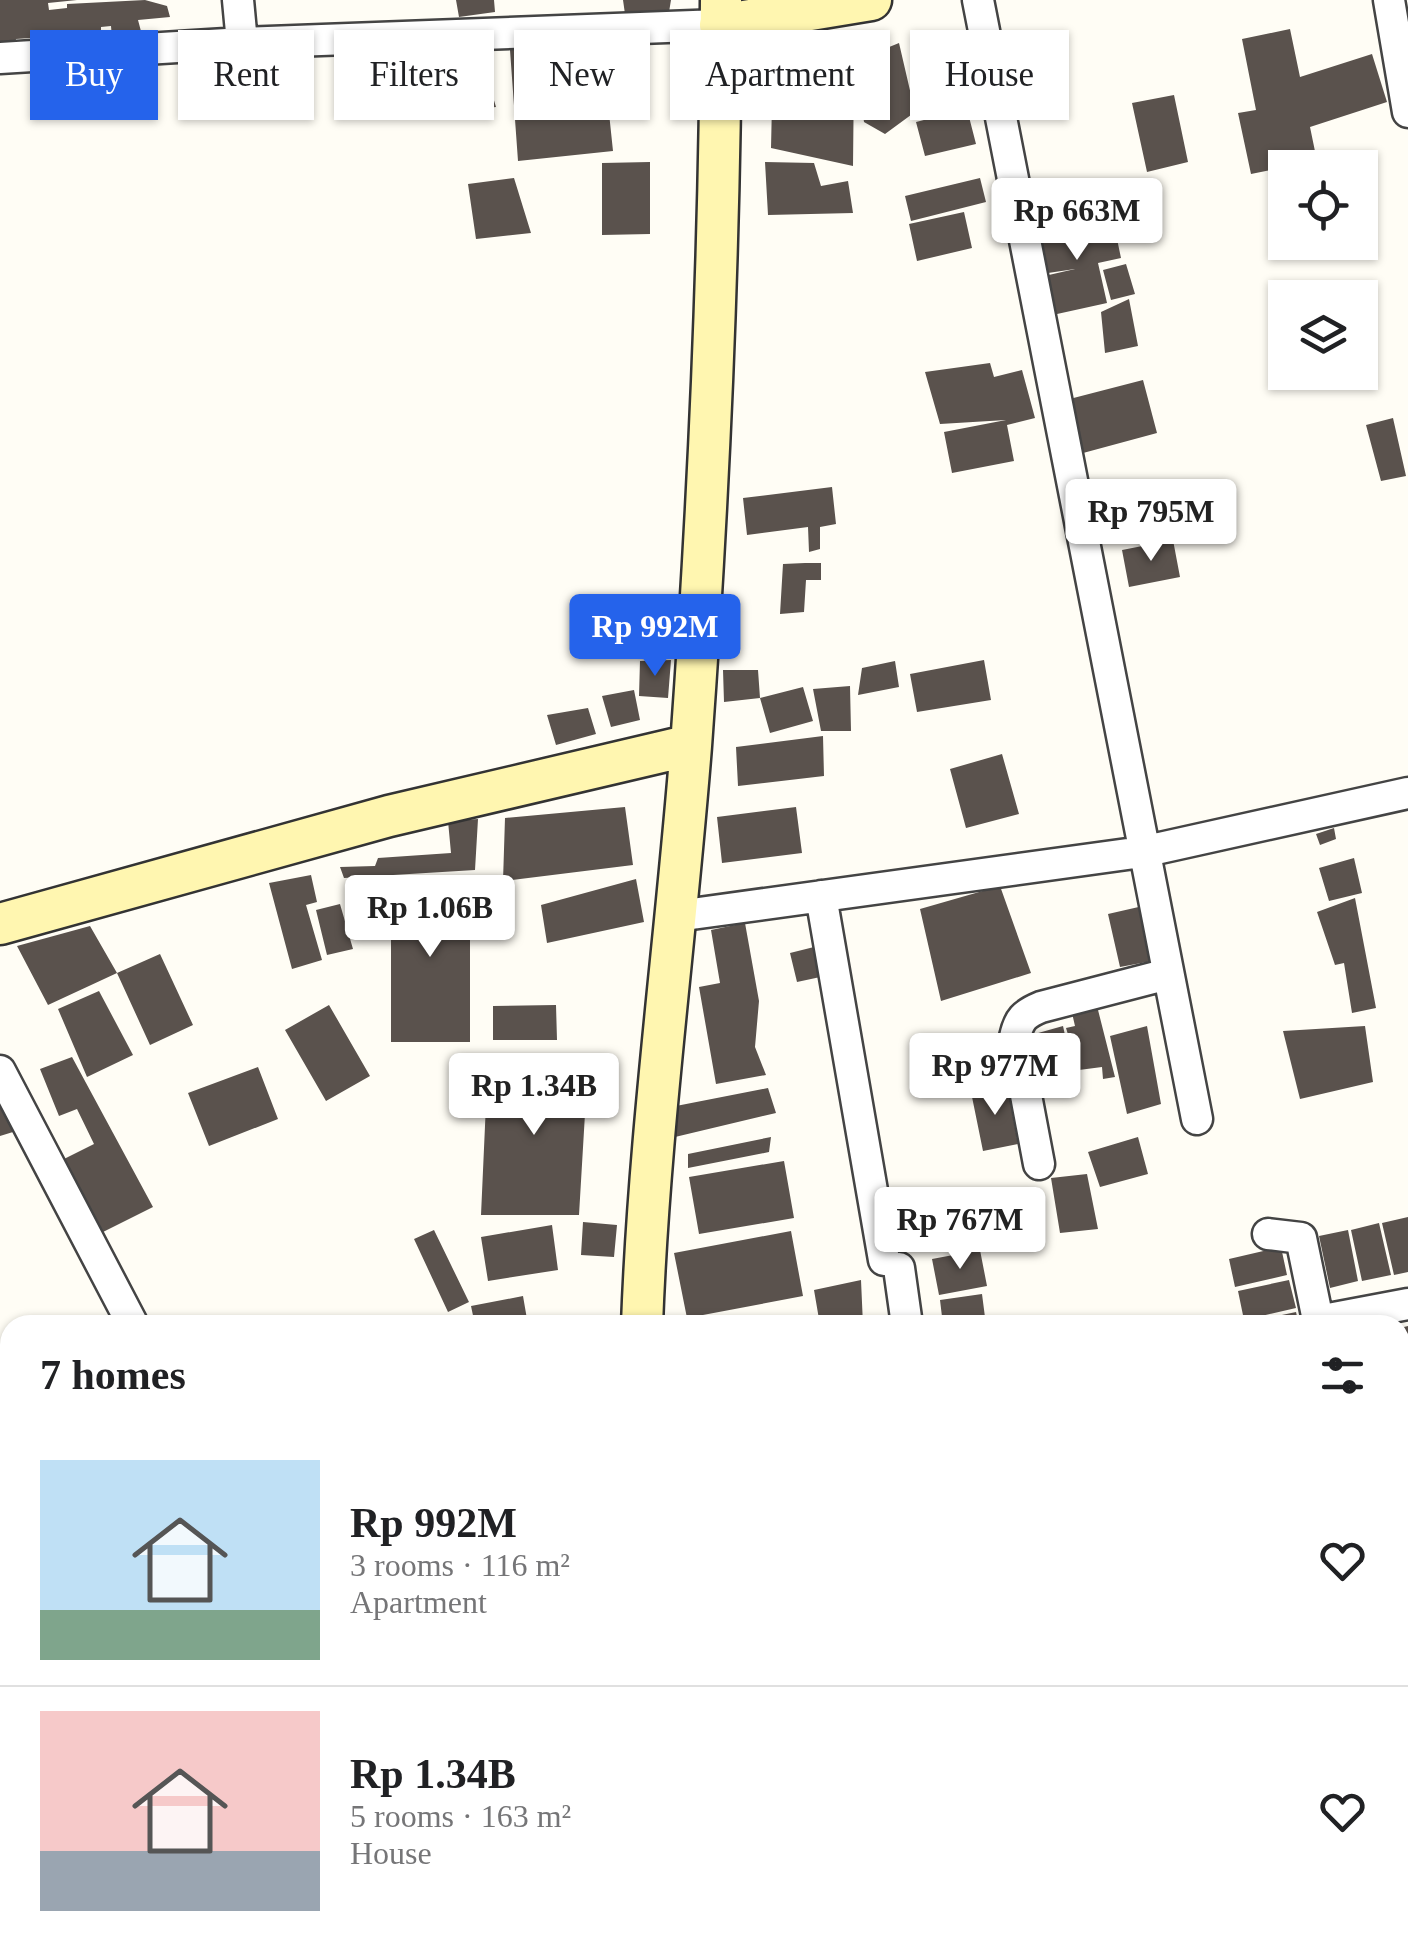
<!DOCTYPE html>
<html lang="en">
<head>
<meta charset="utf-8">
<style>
	:root { --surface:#fff; --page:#f6f6f6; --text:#202124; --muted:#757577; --line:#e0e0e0; --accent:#2563eb }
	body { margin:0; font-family:Georgia,serif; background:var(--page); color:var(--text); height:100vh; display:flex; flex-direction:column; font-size:38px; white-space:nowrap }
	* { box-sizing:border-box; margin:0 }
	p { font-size:32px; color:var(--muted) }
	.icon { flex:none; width:55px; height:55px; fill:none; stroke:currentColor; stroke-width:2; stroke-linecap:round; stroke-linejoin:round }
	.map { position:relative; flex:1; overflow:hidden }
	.sheet { position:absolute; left:0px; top:1315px; width:1410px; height:642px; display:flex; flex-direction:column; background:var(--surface); border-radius:30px 30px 0 0; box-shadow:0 2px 8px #0004 }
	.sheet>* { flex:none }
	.guide { position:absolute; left:30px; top:30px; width:1350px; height:90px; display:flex; gap:20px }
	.controls { position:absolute; left:1268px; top:150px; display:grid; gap:20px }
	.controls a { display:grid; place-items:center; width:110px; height:110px; border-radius:0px; background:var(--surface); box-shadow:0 2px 8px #0004; font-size:50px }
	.price { position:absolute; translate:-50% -85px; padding:0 22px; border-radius:10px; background:#fff; color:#222; font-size:32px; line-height:65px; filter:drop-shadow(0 2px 5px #0008) }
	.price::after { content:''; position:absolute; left:50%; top:60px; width:30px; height:22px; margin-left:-15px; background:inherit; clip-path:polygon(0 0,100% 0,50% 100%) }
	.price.on { background:var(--accent); color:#fff }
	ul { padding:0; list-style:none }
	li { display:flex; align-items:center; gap:30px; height:250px; padding:0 40px }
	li+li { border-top:2px solid var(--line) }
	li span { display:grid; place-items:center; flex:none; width:280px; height:200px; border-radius:0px; color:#555 }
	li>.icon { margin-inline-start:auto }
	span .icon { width:120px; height:120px; fill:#fffc; stroke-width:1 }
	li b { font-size:42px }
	h2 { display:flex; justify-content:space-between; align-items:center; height:120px; padding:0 40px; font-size:42px }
	.chip { padding:0 35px; border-radius:0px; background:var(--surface); box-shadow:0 2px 8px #0004; font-size:35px; line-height:90px }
	.chip.on { background:var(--accent); color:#fff }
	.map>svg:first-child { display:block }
</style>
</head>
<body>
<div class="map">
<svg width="1408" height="1956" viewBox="0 0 1408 1956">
	<rect width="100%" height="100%" fill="#fffdf5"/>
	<path fill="#d9e3c4" d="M1039,1948H1255L1254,1956H1038Z"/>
	<path fill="#5a524d" d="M0,0H77L48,3L49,10L67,8V4L145,0L167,6L170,17L138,20L142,35L112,38L111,26L101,27V36L69,38L71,44L45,37L16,39L15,45L0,48Z
		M456,0H494L495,12L459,17Z
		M623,0H671L669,12L625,14Z
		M1290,29L1300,77L1372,54L1387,102L1310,127L1317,161L1251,174L1238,113L1256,110L1242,39Z
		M952,36L966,108L926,109L911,42Z
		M625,42L629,99L569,104L568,119L609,113L613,151L518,161L510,50Z
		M899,43L915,112L885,134L864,122L855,61Z
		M854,70L853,166L771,148L772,103L807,99L805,77Z
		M490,87L496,107L451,112L447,90Z
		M1174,95L1188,162L1147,172L1132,103Z
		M967,109L976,144L925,156L916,122Z
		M650,162V234L602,235V163Z
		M765,162L814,163L821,186L848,181L853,213L768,215Z
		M514,178L531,233L476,239L468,184Z
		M980,178L986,202L911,221L905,196Z
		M1360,203L1368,236L1360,238Z
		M964,212L972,248L917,261L909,224Z
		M1112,215L1121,258L1098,263L1107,303L1048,316L1040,277L1075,269L1048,273L1039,230Z
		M1327,242H1361L1360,255L1330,254Z
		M1126,264L1135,294L1111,300L1103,270Z
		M1325,287L1328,298H1308L1306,292Z
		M1129,299L1138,346L1105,353L1101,312Z
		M1285,309V347L1284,348L1274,312Z
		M990,363L994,377L1022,370L1035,418L1007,425L1014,461L952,473L944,432L1006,420L940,424L925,372Z
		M1143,380L1157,433L1072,456L1058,402Z
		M1393,418L1406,476L1381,481L1366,425Z
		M832,487L836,524L820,527V549L809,552L808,527L747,535L743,498Z
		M1173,540L1180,577L1129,587L1122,550Z
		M805,563H821V580H806L804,612L780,614L783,564Z
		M671,660L668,698L639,696L640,661Z
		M984,660L991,700L917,712L910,674Z
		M895,661L899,687L858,695L862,668Z
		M723,670H758L760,698L724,702Z
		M850,686L851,731H821L813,689Z
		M803,687L813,721L770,733L760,698Z
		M634,690L640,720L611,727L602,696Z
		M588,708L596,734L556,745L547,715Z
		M823,736L824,776L738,786L736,747Z
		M1002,754L1019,814L966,828L950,769Z
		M625,807L633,865L503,881L505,818Z
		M796,807L802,853L722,863L717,817Z
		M478,819L475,870L344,878L340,867L375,866L378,858L451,853L448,821Z
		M1334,828L1336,839L1320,845L1316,834Z
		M1354,858L1362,893L1329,901L1319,868Z
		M311,875L317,902L306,905L322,960L292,969L269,883Z
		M391,877H470V1042H391Z
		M636,879L644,922L547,943L541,905Z
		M1000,886L1031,973L941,1001L920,909Z
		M1355,898L1376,1008L1352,1013L1344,963L1335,965L1317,912Z
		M340,904L353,949L327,955L316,910Z
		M1143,906L1152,961L1120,967L1108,914Z
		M745,923L759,1001L755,1047L766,1075L716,1084L699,987L720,983L711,930Z
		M90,926L117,973L48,1005L17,946Z
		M818,946L825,976L797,982L790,953Z
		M160,954L193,1025L150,1045L117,973Z
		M99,991L133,1055L87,1077L58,1009Z
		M329,1005L370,1076L326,1101L285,1030Z
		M556,1005L557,1040H493V1006Z
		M1097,1006L1115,1077L1103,1079L1102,1067L1079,1070L1066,1028L1075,1026L1072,1013Z
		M1063,1026L1076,1085L1032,1091L1024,1037Z
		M1147,1026L1161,1104L1127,1114L1110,1036Z
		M1365,1026L1373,1082L1300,1099L1283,1031Z
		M72,1057L153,1207L87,1240L50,1166L94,1144L77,1109L59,1116L40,1069Z
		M488,1059L588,1063L579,1215H481Z
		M258,1067L278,1119L209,1146L188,1093Z
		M1007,1085L1018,1144L983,1151L971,1092Z
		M768,1088L776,1113L675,1137L676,1106Z
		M0,1105L13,1132L0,1136Z
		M771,1137L769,1152L688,1168V1154Z
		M1138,1137L1148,1174L1100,1187L1088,1152Z
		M784,1161L794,1218L699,1234L689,1177Z
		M1087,1174L1098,1229L1060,1233L1051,1178Z
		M1408,1217V1272L1394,1275L1382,1223Z
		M583,1222L617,1225L614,1257L581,1255Z
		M1379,1223L1391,1275L1362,1281L1351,1230Z
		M552,1225L558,1270L488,1281L481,1237Z
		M434,1230L469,1302L448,1312L414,1239Z
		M1348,1230L1358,1281L1330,1288L1319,1236Z
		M791,1231L803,1296L687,1318L674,1253Z
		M1281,1247L1287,1275L1235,1287L1229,1259Z
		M980,1250L987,1286L939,1295L932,1259Z
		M861,1280L863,1325H820L814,1290Z
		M1289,1280L1296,1308L1244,1320L1238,1291Z
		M982,1294L986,1325H943L940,1300Z
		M523,1296L528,1325H475L471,1306Z
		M1296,1312L1299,1325H1244V1323Z
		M1408,1326V1358L1406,1359L1400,1328Z
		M1400,1350L1408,1379L1400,1382Z
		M1408,1387V1441L1400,1443V1389Z
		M1408,1489V1540H1406L1400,1491Z
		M1408,1581V1609L1400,1611V1583Z
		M1400,1659L1408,1661V1711L1400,1710Z
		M10,1799V1861L0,1835V1803Z
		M1400,1807L1408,1808V1849L1400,1848Z
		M1400,1887L1408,1888V1948L1400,1947Z
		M664,1948H747L735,1956H666Z
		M982,1948H1029V1956H982Z"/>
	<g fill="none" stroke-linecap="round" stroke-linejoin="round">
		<defs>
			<path id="lane" d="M1263,1956V1948"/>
			<path id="street" d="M238,0L242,43
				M978,0L1197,1119
				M1389,0L1408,112
				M0,58L242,43L720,25
				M821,896L884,1260
				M677,916L1142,852L1408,793
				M0,1071L133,1325
				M1039,1164L1015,1037C1019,1019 1024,1014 1041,1007L1168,974
				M1268,1234L1301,1238L1319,1325
				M899,1268L907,1325
				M1318,1321L1408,1304
				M1400,1465L1408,1464
				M1400,1626L1408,1628
				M289,1948L292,1956
				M587,1956L646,1948
				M962,1956L963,1948"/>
			<path id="secondary" d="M720,25L871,0
				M0,924L389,816L691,745
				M642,1325C649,1132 676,939 691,746C709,498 720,249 721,0
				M653,1948L654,1956"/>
		</defs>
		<use href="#lane" stroke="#444" stroke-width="20"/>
		<use href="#street" stroke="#444" stroke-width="35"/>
		<use href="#secondary" stroke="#333" stroke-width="45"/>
		<use href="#lane" stroke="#fff" stroke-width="15"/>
		<use href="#street" stroke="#fff" stroke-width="30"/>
		<use href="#secondary" stroke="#fff6b0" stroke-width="40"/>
	</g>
</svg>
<div class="controls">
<a><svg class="icon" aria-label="locate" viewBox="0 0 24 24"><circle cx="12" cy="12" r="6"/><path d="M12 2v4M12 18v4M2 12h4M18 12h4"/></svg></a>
<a><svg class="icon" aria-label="layers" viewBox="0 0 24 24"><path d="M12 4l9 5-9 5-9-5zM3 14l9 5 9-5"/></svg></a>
</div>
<b class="price" style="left:1077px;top:263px">Rp 663M</b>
<b class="price" style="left:1151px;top:564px">Rp 795M</b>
<b class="price on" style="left:655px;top:679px">Rp 992M</b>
<b class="price" style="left:430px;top:960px">Rp 1.06B</b>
<b class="price" style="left:995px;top:1118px">Rp 977M</b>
<b class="price" style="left:534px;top:1138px">Rp 1.34B</b>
<b class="price" style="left:960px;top:1272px">Rp 767M</b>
<div class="guide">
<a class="chip on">Buy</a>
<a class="chip">Rent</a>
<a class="chip">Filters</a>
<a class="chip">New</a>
<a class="chip">Apartment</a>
<a class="chip">House</a>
</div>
<section class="sheet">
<h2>7 homes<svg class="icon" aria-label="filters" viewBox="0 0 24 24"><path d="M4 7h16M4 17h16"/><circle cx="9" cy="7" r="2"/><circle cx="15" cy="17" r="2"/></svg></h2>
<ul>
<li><span style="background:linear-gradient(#bfe0f5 75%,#7fa58c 0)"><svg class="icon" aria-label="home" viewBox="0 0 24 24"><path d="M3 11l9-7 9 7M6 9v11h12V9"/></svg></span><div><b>Rp 992M</b><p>3 rooms · 116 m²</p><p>Apartment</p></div><svg class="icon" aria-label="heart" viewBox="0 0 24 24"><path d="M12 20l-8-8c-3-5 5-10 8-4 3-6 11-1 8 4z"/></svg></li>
<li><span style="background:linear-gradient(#f6c9c9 70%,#9aa5b1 0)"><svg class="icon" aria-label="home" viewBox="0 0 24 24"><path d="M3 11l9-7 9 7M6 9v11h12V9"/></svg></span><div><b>Rp 1.34B</b><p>5 rooms · 163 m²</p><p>House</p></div><svg class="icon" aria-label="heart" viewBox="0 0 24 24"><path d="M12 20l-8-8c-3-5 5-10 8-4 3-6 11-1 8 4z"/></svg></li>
</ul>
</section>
</div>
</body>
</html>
